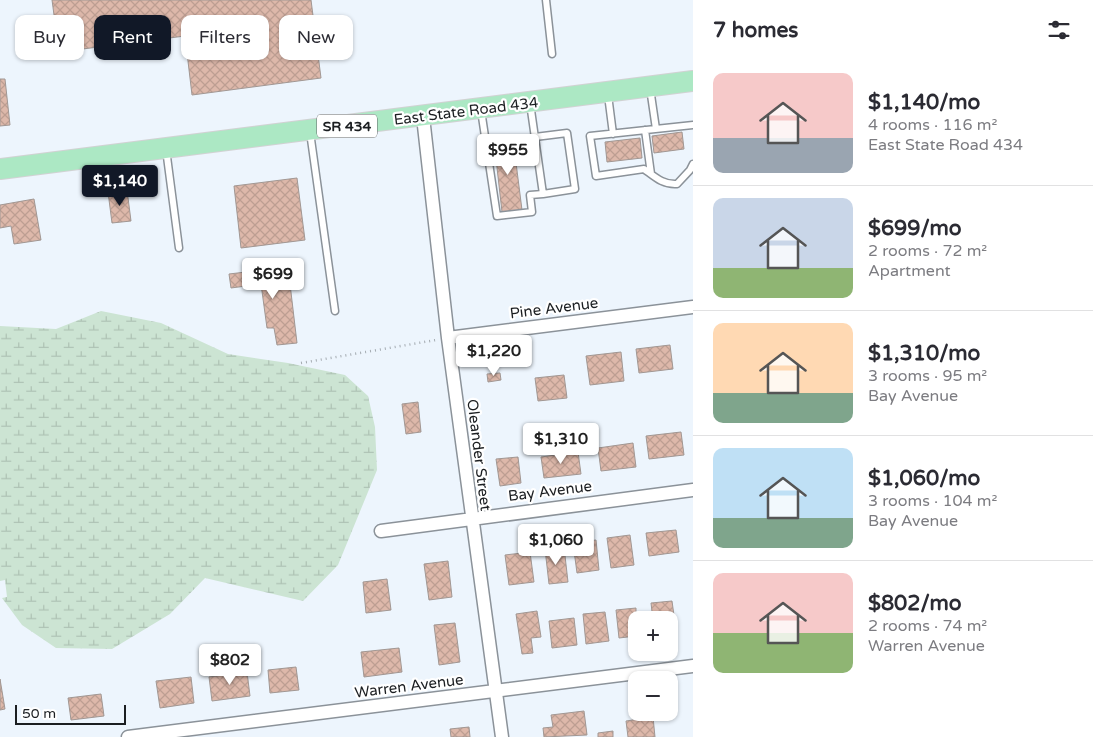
<!DOCTYPE html>
<html lang="en">
<head>
<meta charset="utf-8">
<style>
	:root { --surface:#fff; --page:#f7f7f7; --text:#2b2b33; --muted:#7c7c81; --line:#e1e1e2; --accent:#111827 }
	body { margin:0; font-family:"Varela Round",sans-serif; background:var(--page); color:var(--text); height:100vh; display:flex; flex-direction:column; font-size:19px; white-space:nowrap }
	* { box-sizing:border-box; margin:0 }
	p { font-size:16px; color:var(--muted) }
	.icon { flex:none; width:28px; height:28px; fill:none; stroke:currentColor; stroke-width:2; stroke-linecap:round; stroke-linejoin:round }
	.map { position:relative; flex:1; overflow:hidden }
	.panel { display:flex; flex-direction:column; background:var(--surface); width:400px }
	.panel>* { flex:none }
	.guide { position:absolute; left:15px; top:15px; width:475px; height:45px; display:flex; gap:10px }
	.tools { position:absolute; left:628px; top:611px; display:grid; gap:10px }
	.tools a { display:grid; place-items:center; width:50px; height:50px; border-radius:10px; background:var(--surface); box-shadow:0 1px 4px #0004; font-size:25px }
	.scale { position:absolute; left:15px; bottom:12px; width:111px; box-sizing:border-box; padding-left:5px; border:2px solid #1b1e21; border-top:0; font-size:14px; line-height:18px; white-space:nowrap; color:#1b1e21; -webkit-text-stroke:4px #fff; paint-order:stroke }
	.price { position:absolute; translate:-50% -42px; padding:0 11px; border-radius:5px; background:#fff; color:#222; font-size:16px; line-height:32px; filter:drop-shadow(0 1px 2px #0008) }
	.price::after { content:''; position:absolute; left:50%; top:30px; width:15px; height:11px; margin-left:-8px; background:inherit; clip-path:polygon(0 0,100% 0,50% 100%) }
	.price.on { background:var(--accent); color:#fff }
	ul { padding:0; list-style:none }
	li { display:flex; align-items:center; gap:15px; height:125px; padding:0 20px }
	li+li { border-top:1px solid var(--line) }
	li span { display:grid; place-items:center; flex:none; width:140px; height:100px; border-radius:10px; color:#555 }
	li>.icon { margin-inline-start:auto }
	span .icon { width:60px; height:60px; fill:#fffc; stroke-width:1 }
	li b { font-size:21px }
	h2 { display:flex; justify-content:space-between; align-items:center; height:60px; padding:0 20px; font-size:21px }
	.chip { padding:0 18px; border-radius:10px; background:var(--surface); box-shadow:0 1px 4px #0004; font-size:18px; line-height:45px }
	.chip.on { background:var(--accent); color:#fff }
	main { display:flex; flex:1; min-height:0 }
	.map>svg:first-child { display:block }
</style>
</head>
<body>
<main>
<div class="map">
<svg width="693" height="737" viewBox="0 0 693 737">
	<defs>
		<pattern id="wetland-marsh" width="20" height="14" patternUnits="userSpaceOnUse" patternTransform="scale(1.25)"><rect width="20" height="14" fill="#cce4d3"/><path d="M1 5h8M5 5V1M11 12h8M15 12V8" fill="none" stroke="#afc3b5"/></pattern>
		<pattern id="building-cross-hatch" width="8" height="8" patternUnits="userSpaceOnUse" patternTransform="scale(1.25)"><rect width="8" height="8" fill="#ddb8aa"/><path d="M0 0l8 8M0 8l8-8" fill="none" stroke="#bd9e92"/></pattern>
	</defs>
	<rect width="100%" height="100%" fill="#edf5fd"/>
	<path fill="url(#wetland-marsh)" d="M101,311L161,323L228,354L288,363L345,375L368,396L375,427L377,470L338,565L303,601L205,578L170,614L112,649L56,648L22,625L2,598L7,597L5,580L0,581V326L56,329Z"/>
	<path fill="url(#building-cross-hatch)" stroke="#a19793" d="M52,0H311L321,78L192,95L185,36L59,52Z
		M0,79H5L10,125L0,126Z
		M682,132L684,149L654,153L652,136Z
		M640,138L642,158L607,162L605,142Z
		M513,139L522,210L502,212L494,141Z
		M297,178L305,240L241,248L234,186Z
		M127,190L131,221L112,223L108,192Z
		M34,199L41,240L14,244L11,226L0,228V205Z
		M288,267L297,343L277,345L274,328H267L261,284L231,288L229,274Z
		M670,345L673,369L639,373L636,349Z
		M621,352L624,381L590,385L586,356Z
		M500,373L501,380L488,382L487,374Z
		M564,375L567,398L538,401L535,378Z
		M418,402L421,432L406,434L402,404Z
		M681,432L684,455L649,459L646,436Z
		M633,443L636,467L601,471L598,448Z
		M578,452L581,474L544,478L541,457Z
		M518,457L521,483L500,486L496,459Z
		M676,530L679,552L649,556L646,533Z
		M630,535L634,565L611,568L607,538Z
		M596,540L599,570L577,573L573,543Z
		M564,547L568,582L549,584L545,549Z
		M530,552L534,582L509,585L505,555Z
		M448,561L452,597L429,600L424,564Z
		M387,579L391,610L366,613L363,582Z
		M672,601L676,630L669,631V620H653L651,603Z
		M636,608V636L619,638L616,610Z
		M537,611L541,637L531,638L533,653L522,654L516,614Z
		M605,612L609,641L586,644L583,614Z
		M574,618L577,645L552,648L549,621Z
		M455,623L460,662L439,665L434,625Z
		M399,648L402,672L364,677L361,652Z
		M296,667L299,690L270,693L268,670Z
		M247,672L250,696L212,701L209,677Z
		M191,677L194,703L160,708L156,681Z
		M0,679L5,709L0,710Z
		M101,694L104,716L71,720L68,698Z
		M584,711L587,735L544,737L543,728L553,727L551,715Z
		M653,717L655,737H628L626,721Z
		M469,727L470,737H451L450,729Z
		M613,731V737H598V733Z"/>
	<g fill="none" stroke-linecap="round" stroke-linejoin="round">
		<defs>
			<path id="lane" d="M546,0L552,54
				M650,88L656,129
				M608,95L613,134
				M481,110L497,216L532,212L530,195L543,194L530,103
				M693,125L590,136L596,176L644,169C655,177 663,185 677,184L690,170L693,164
				M645,130L651,174
				M310,132L335,311
				M535,137L567,133L575,189L543,194
				M166,149L179,248"/>
			<path id="street" d="M423,117L448,338L502,737
				M448,338L693,307
				M381,531L693,490
				M128,737L693,666"/>
			<path id="primary" d="M0,169L693,81"/>
		</defs>
		<use href="#lane" stroke="#8b9299" stroke-width="9"/>
		<use href="#street" stroke="#8b9299" stroke-width="15"/>
		<use href="#primary" stroke="#d1d2d3" stroke-width="22"/>
		<path stroke="#a4abb1" stroke-width="2.5" stroke-dasharray="1 4" stroke-linecap="butt" d="M301,363L436,340"/>
		<use href="#lane" stroke="#fff" stroke-width="6"/>
		<use href="#street" stroke="#fff" stroke-width="12"/>
		<use href="#primary" stroke="#ace8c4" stroke-width="20"/>
	</g>
	<g text-anchor="middle" stroke-width="4.5" stroke-linejoin="round" paint-order="stroke">
		<rect fill="#fff" stroke="#5f6264" stroke-width="1" x="317" y="114.5" width="60" height="23" rx="4"/>
		<g font-size="14" font-weight="bold" fill="#1b1e21">
			<text x="347" y="131">SR 434</text>
		</g>
		<g font-size="15" fill="#1b1e21" stroke="#fff">
			<text transform="translate(466 111) rotate(-7)" y="5">East State Road 434</text>
			<text transform="translate(554 308) rotate(-7)" y="5">Pine Avenue</text>
			<text transform="translate(479 455) rotate(83)" y="5">Oleander Street</text>
			<text transform="translate(550 491) rotate(-7)" y="5">Bay Avenue</text>
			<text transform="translate(409 686) rotate(-7)" y="5">Warren Avenue</text>
		</g>
	</g>
</svg>
<div class="tools">
<a>+</a>
<a>−</a>
</div>
<div class="scale">50 m</div>
<b class="price" style="left:508px;top:176px">$955</b>
<b class="price on" style="left:120px;top:207px">$1,140</b>
<b class="price" style="left:273px;top:300px">$699</b>
<b class="price" style="left:494px;top:377px">$1,220</b>
<b class="price" style="left:561px;top:465px">$1,310</b>
<b class="price" style="left:556px;top:566px">$1,060</b>
<b class="price" style="left:230px;top:686px">$802</b>
<div class="guide">
<a class="chip">Buy</a>
<a class="chip on">Rent</a>
<a class="chip">Filters</a>
<a class="chip">New</a>
</div>
</div>
<section class="panel">
<h2>7 homes<svg class="icon" aria-label="filters" viewBox="0 0 24 24"><path d="M4 7h16M4 17h16"/><circle cx="9" cy="7" r="2"/><circle cx="15" cy="17" r="2"/></svg></h2>
<ul>
<li><span style="background:linear-gradient(#f6c9c9 65%,#9aa5b1 0)"><svg class="icon" aria-label="home" viewBox="0 0 24 24"><path d="M3 11l9-7 9 7M6 9v11h12V9"/></svg></span><div><b>$1,140/mo</b><p>4 rooms · 116 m²</p><p>East State Road 434</p></div></li>
<li><span style="background:linear-gradient(#c9d6e8 70%,#8fb573 0)"><svg class="icon" aria-label="home" viewBox="0 0 24 24"><path d="M3 11l9-7 9 7M6 9v11h12V9"/></svg></span><div><b>$699/mo</b><p>2 rooms · 72 m²</p><p>Apartment</p></div></li>
<li><span style="background:linear-gradient(#ffd9b3 70%,#7fa58c 0)"><svg class="icon" aria-label="home" viewBox="0 0 24 24"><path d="M3 11l9-7 9 7M6 9v11h12V9"/></svg></span><div><b>$1,310/mo</b><p>3 rooms · 95 m²</p><p>Bay Avenue</p></div></li>
<li><span style="background:linear-gradient(#bfe0f5 70%,#7fa58c 0)"><svg class="icon" aria-label="home" viewBox="0 0 24 24"><path d="M3 11l9-7 9 7M6 9v11h12V9"/></svg></span><div><b>$1,060/mo</b><p>3 rooms · 104 m²</p><p>Bay Avenue</p></div></li>
<li><span style="background:linear-gradient(#f6c9c9 60%,#8fb573 0)"><svg class="icon" aria-label="home" viewBox="0 0 24 24"><path d="M3 11l9-7 9 7M6 9v11h12V9"/></svg></span><div><b>$802/mo</b><p>2 rooms · 74 m²</p><p>Warren Avenue</p></div></li>
</ul>
</section>
</main>
</body>
</html>
